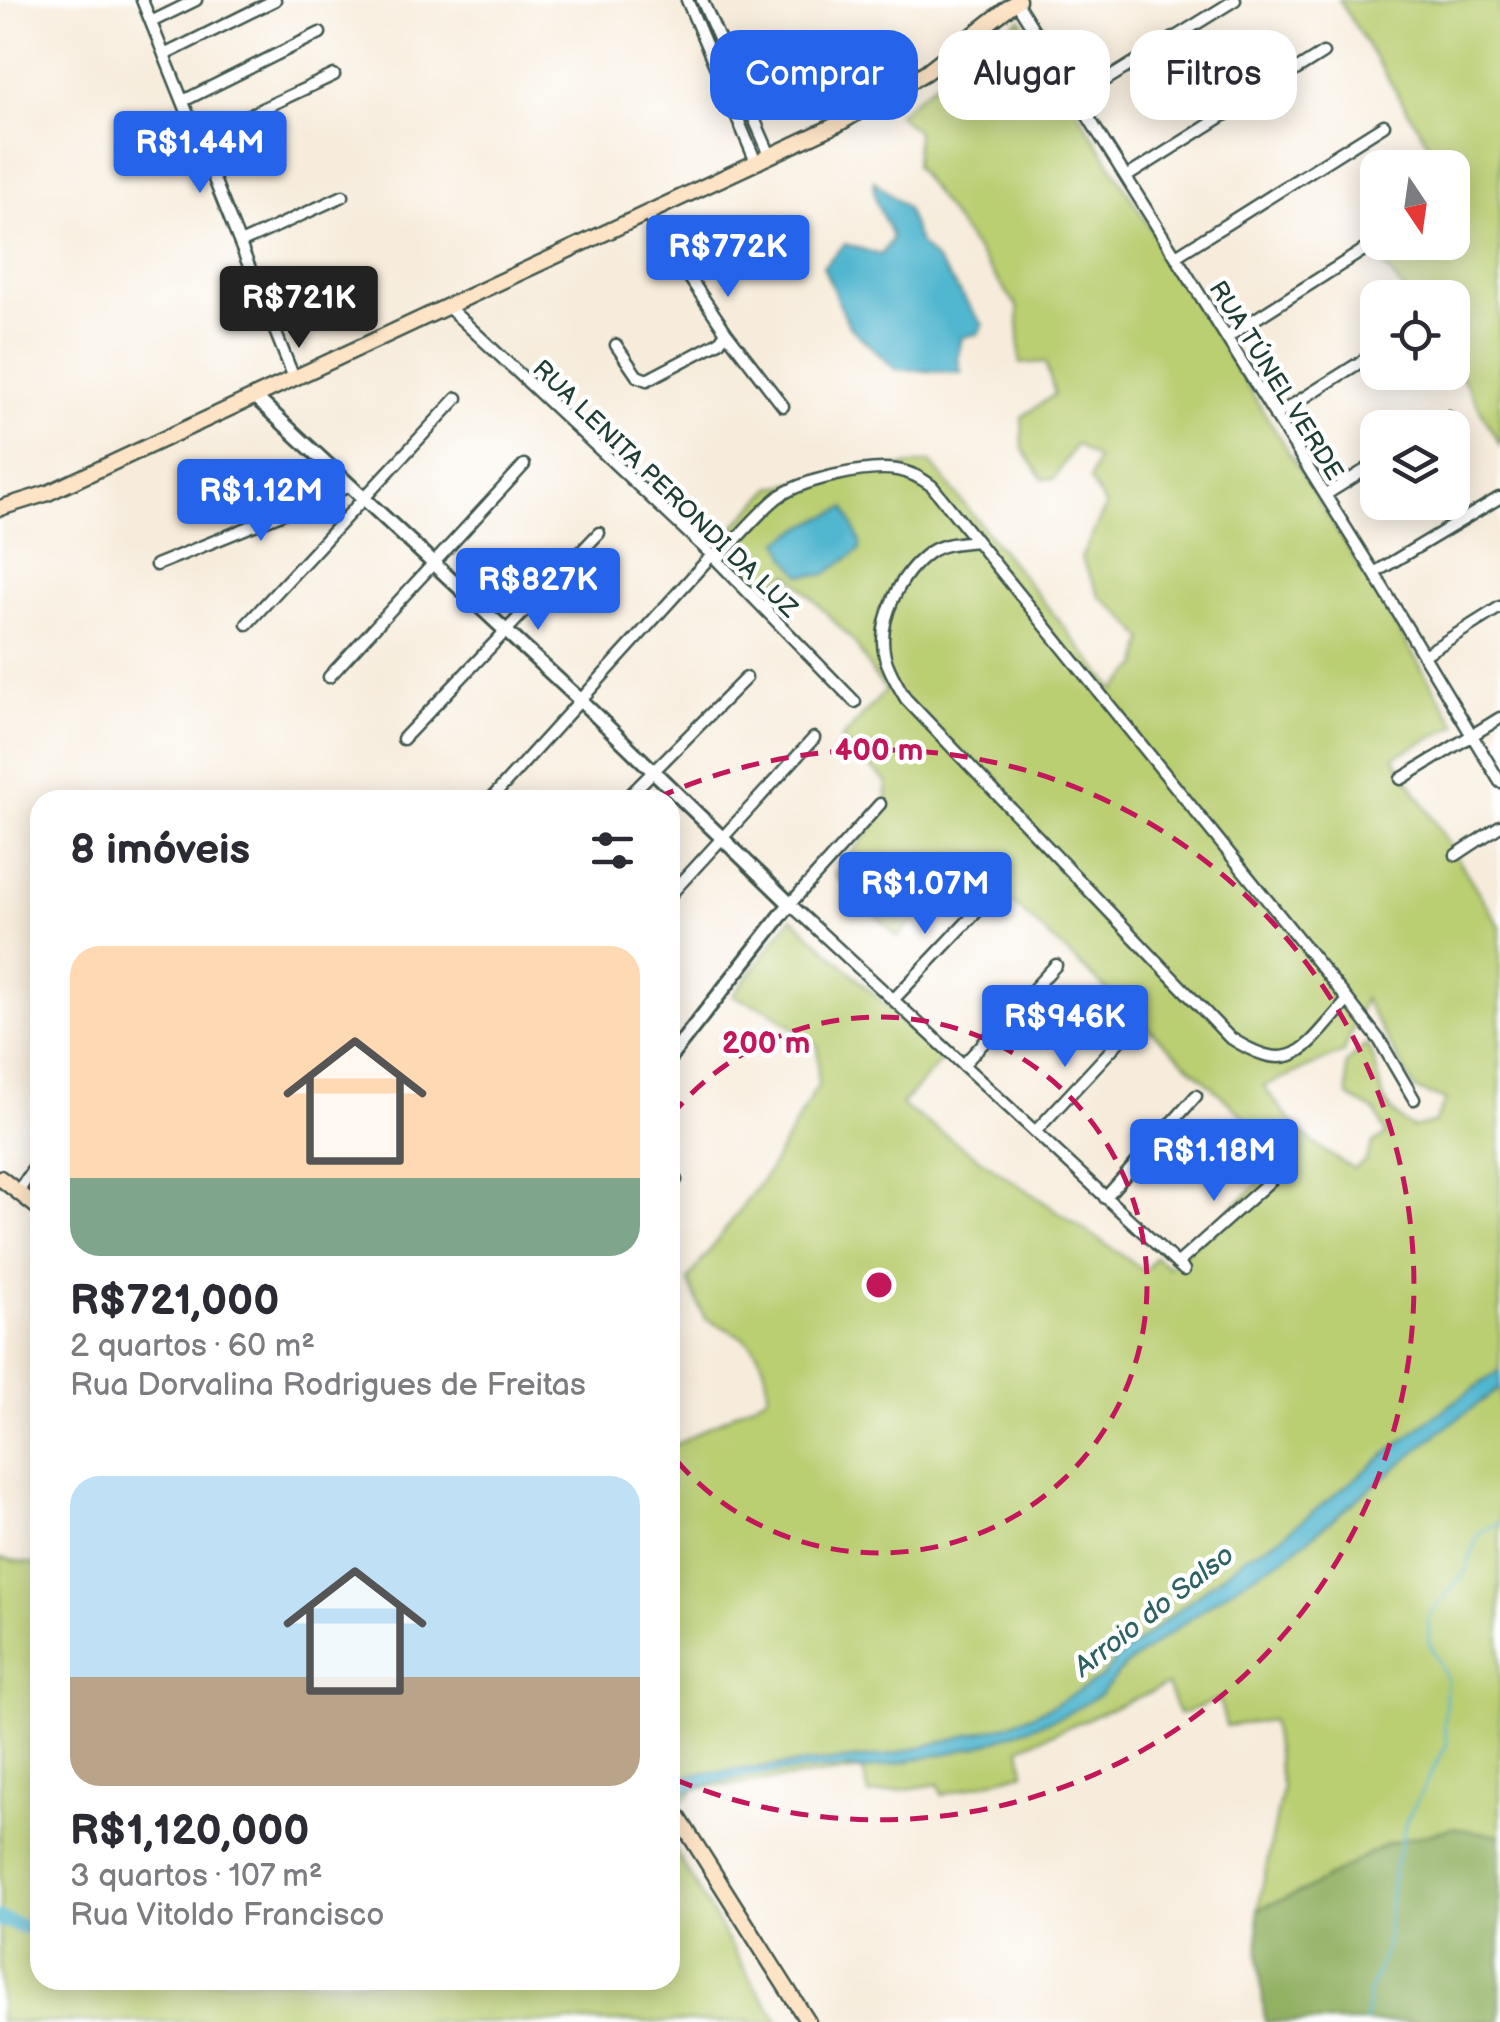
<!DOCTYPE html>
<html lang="pt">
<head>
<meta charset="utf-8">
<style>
	:root { --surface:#fff; --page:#f2f2f3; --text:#2b2b33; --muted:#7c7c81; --accent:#2563eb }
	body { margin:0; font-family:"Balsamiq Sans",sans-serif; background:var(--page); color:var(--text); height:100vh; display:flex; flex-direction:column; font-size:38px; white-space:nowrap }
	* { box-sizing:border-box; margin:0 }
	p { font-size:32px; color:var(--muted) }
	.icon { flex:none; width:55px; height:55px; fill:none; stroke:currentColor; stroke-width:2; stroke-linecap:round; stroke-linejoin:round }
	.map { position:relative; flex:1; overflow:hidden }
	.sheet { position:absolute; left:30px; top:790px; width:650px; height:1200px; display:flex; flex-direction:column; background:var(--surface); border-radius:30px; box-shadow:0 5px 25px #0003 }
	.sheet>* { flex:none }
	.guide { position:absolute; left:710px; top:30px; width:640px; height:90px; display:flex; gap:20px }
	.needle { width:65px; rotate:167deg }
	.tools { position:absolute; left:1360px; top:150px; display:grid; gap:20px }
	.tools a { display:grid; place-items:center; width:110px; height:110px; border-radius:20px; background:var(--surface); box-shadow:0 5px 25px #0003; font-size:50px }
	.price { position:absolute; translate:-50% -85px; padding:0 22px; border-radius:10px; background:var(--accent); color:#fff; font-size:32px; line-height:65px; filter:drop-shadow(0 2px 5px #0008) }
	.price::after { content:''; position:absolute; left:50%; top:60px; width:30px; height:22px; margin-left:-15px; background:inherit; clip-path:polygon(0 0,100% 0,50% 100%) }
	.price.active { background:#222; color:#fff }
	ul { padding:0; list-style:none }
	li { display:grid; align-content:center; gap:20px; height:530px; padding:0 40px }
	li span { display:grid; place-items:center; height:310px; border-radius:30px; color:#555 }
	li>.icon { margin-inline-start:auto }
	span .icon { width:180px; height:180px; fill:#fffc; stroke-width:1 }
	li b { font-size:42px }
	h2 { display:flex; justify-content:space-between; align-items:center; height:120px; padding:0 40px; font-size:42px }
	.pill { padding:0 35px; border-radius:30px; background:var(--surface); box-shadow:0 5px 25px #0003; font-size:35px; line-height:90px }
	.pill.active { background:var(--accent); color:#fff }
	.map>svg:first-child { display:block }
</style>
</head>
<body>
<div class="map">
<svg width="1500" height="2022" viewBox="0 0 1500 2022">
	<rect width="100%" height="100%" fill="#fff"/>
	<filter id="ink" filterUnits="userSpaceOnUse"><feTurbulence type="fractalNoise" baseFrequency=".01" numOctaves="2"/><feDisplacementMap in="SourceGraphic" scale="20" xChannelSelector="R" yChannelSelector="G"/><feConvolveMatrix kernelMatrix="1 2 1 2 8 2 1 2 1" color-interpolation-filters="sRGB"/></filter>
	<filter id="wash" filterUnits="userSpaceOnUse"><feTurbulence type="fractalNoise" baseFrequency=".0048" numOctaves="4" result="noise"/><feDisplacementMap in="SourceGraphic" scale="40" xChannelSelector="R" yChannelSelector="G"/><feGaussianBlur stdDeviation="2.25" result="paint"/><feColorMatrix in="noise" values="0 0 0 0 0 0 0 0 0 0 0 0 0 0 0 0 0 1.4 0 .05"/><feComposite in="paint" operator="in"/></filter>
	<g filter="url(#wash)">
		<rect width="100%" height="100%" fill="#f7ecdb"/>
		<path fill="#bace72" stroke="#6c8653" stroke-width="2.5" fill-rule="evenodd" d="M1339,0H1500V445L1453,361L1452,298L1409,297L1377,257L1399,243L1452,242L1453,208L1464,200L1453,182L1452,168L1443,167Z
			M1021,19L1457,725L1394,757L1500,926V1370L1430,1419L1279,1539L1247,1556L1119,1657L1101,1678L1052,1706L1008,1725L886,1756L747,1768L672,1779L670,1448L768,1395C768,1347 745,1336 705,1319L688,1280L768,1172L818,1085V1046L769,1010L733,996L792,917L943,1059L901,1105L1145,1271L1155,1257L1168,1267L1288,1157L989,881L964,907L925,910L898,937L835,875L887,808V782L841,740L886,690L875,677L855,643L789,574L759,595L715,546L773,487L930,462L1115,690L1139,666L1144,639L1122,614L1101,598L1081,558L1106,506L1090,480L1097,459L1076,444L1054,479L1042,478L1023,449L1022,417L1055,394L1045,362L1020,364L1018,308L915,166L917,132L897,114L964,59ZM1364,999L1415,1089L1446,1100L1434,1123L1412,1128C1368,1099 1387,1078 1366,1044L1346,1064L1348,1096L1376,1112L1386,1135L1373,1143L1365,1161L1354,1169C1311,1146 1291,1125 1264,1086L1344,1052Z
			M1500,1388V1835L1452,1828L1386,1844L1304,1891L1258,1909L1282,1789L1271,1720L1226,1726L1219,1699L1179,1715L1167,1685L1020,1747L1024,1772L942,1795L939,1784L869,1795L863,1770L696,1789L681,1803L674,1796C726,1770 793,1772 850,1768L864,1770L977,1747L1100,1695L1126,1665L1238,1584L1286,1557L1442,1430Z
			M0,1558L40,1565V1980H670V1842L754,1985L780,2022H0Z"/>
		<path fill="#93b164" stroke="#59774c" stroke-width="2.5" d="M1452,1828L1500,1835V2022H1265L1259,1963L1258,1909L1304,1891L1386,1844Z"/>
		<path fill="#51b6cf" stroke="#387a82" stroke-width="2.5" d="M874,181L906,208L920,245L938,262L983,325L978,334L962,337L958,357L961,373L895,369L849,326L823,266L845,244L881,255L892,239C886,216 873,208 874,181Z
			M846,508L860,542V550L824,575H801L787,558L780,541L806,525Z
			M1500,1370V1388L1442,1430L1286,1557L1238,1584L1126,1665L1100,1695L1064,1715L977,1747L864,1770L850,1768C789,1772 726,1773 670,1798V1781L694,1774L886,1756L1008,1725L1052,1706L1101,1678L1119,1657L1247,1556L1279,1539L1430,1419Z"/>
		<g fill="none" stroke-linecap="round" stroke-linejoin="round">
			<path stroke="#51b6cf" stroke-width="2.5" d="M1365,2022L1369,1993L1387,1945L1392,1882L1406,1821L1447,1744L1444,1724L1447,1680L1429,1642L1428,1616L1465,1573L1479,1533L1500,1522"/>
			<path stroke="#51b6cf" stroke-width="15" d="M0,1919L40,1933"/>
		</g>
	</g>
	<g filter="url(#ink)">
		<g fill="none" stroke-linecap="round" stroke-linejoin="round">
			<defs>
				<path id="minor" d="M142,0L294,378
					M687,0L756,162
					M702,0L770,155
					M1015,0L1374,573L1500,782
					M151,22L196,0
					M164,55L275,0
					M1077,98L1235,0
					M183,101L320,33
					M198,139L334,75
					M1126,177L1323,53
					M646,213L726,332L783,406
					M240,243L343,196
					M1176,256L1384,125
					M447,306L712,555L855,702
					M1227,337L1378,241
					M616,345L637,376L647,380L719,342L726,332
					M1275,416L1378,351
					M1432,428L1449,417
					M1325,495L1378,462
					M976,541C961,543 943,543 930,552C901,572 876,621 885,657C889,671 898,686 906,699L1229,1037C1294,1079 1304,1049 1348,1000
					M717,560C736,540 755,516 777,498C800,480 868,465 897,470C911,472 921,478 932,486L1348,1000L1380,1041L1414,1099
					M156,565L350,486
					M1374,573L1499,498
					M247,624L457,398
					M1424,655L1500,607
					M329,677L524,465
					M403,739L599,533
					M1401,779L1500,718
					M490,800L712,555
					M625,800L746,678
					M880,804L790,904L1184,1270
					M1456,855L1500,826
					M670,895L814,738
					M894,999L986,902
					M963,1065L1056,965
					M1035,1132L1125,1035
					M670,1177L676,1180
					M18,1192L40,1159
					M1105,1198L1196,1096
					M1177,1264L1279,1173"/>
				<path id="tertiary" d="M254,396L580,700L790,904L670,1057"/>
				<path id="secondary" d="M0,508L48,493L838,124L926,72L1018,0
					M0,1178L40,1209
					M670,1804L808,2022"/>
			</defs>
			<use href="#minor" stroke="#3f574d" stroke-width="15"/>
			<use href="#tertiary" stroke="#3f574d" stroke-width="18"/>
			<use href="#secondary" stroke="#3f574d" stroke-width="19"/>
			<use href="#minor" stroke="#fff" stroke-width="10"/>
			<use href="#tertiary" stroke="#fff" stroke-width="12"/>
			<use href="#secondary" stroke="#fee4c6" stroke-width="14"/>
		</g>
	</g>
	<g fill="none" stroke="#c2185b" stroke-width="5" stroke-dasharray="18 12">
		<path d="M671 1116A268 268 0 1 1 671 1454"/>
		<path d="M657 798A535 535 0 1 1 674 1779"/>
	</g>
	<g text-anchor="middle" stroke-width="9" stroke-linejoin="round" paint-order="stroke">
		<g font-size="25" fill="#1f3d34" stroke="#fff">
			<text transform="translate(1277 380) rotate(58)" y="9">RUA TÚNEL VERDE</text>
			<text transform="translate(666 488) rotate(44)" y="9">RUA LENITA PERONDI DA LUZ</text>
		</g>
		<g font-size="28" font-style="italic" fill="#2e6162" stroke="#fff">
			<text transform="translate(1153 1610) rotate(-38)" y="10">Arroio do Salso</text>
		</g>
	</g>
	<circle cx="879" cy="1285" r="15" fill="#c2185b" stroke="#fff" stroke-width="5"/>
	<g font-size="30" text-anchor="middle" font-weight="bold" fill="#c2185b" stroke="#fff" stroke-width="9" stroke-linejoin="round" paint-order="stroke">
		<text x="879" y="760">400 m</text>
		<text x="766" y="1053">200 m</text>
	</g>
</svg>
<div class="tools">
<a><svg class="needle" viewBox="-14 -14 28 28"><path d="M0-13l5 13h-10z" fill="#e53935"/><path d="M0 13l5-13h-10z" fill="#7c7c81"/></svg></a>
<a><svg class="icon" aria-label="locate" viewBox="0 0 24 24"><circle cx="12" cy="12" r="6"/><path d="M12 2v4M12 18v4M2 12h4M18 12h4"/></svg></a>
<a><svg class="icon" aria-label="layers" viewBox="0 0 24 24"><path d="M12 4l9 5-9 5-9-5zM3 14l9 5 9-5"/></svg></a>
</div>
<b class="price" style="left:200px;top:196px">R$1.44M</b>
<b class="price" style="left:728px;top:300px">R$772K</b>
<b class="price active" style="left:299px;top:351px">R$721K</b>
<b class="price" style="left:261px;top:544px">R$1.12M</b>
<b class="price" style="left:538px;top:633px">R$827K</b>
<b class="price" style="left:925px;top:937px">R$1.07M</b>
<b class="price" style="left:1065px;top:1070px">R$946K</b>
<b class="price" style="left:1214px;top:1204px">R$1.18M</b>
<div class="guide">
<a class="pill active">Comprar</a>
<a class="pill">Alugar</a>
<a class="pill">Filtros</a>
</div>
<section class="sheet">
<h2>8 imóveis<svg class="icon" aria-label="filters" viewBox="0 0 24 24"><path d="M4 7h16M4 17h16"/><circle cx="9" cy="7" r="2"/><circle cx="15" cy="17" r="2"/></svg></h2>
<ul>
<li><span style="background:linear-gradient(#ffd9b3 75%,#7fa58c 0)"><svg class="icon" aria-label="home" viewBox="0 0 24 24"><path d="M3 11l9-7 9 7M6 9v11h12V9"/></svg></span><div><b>R$721,000</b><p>2 quartos · 60 m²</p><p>Rua Dorvalina Rodrigues de Freitas</p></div></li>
<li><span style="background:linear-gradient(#bfe0f5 65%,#b9a48a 0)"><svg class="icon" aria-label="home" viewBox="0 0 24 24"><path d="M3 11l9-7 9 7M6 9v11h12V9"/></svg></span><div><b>R$1,120,000</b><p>3 quartos · 107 m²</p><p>Rua Vitoldo Francisco</p></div></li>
</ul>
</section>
</div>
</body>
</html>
